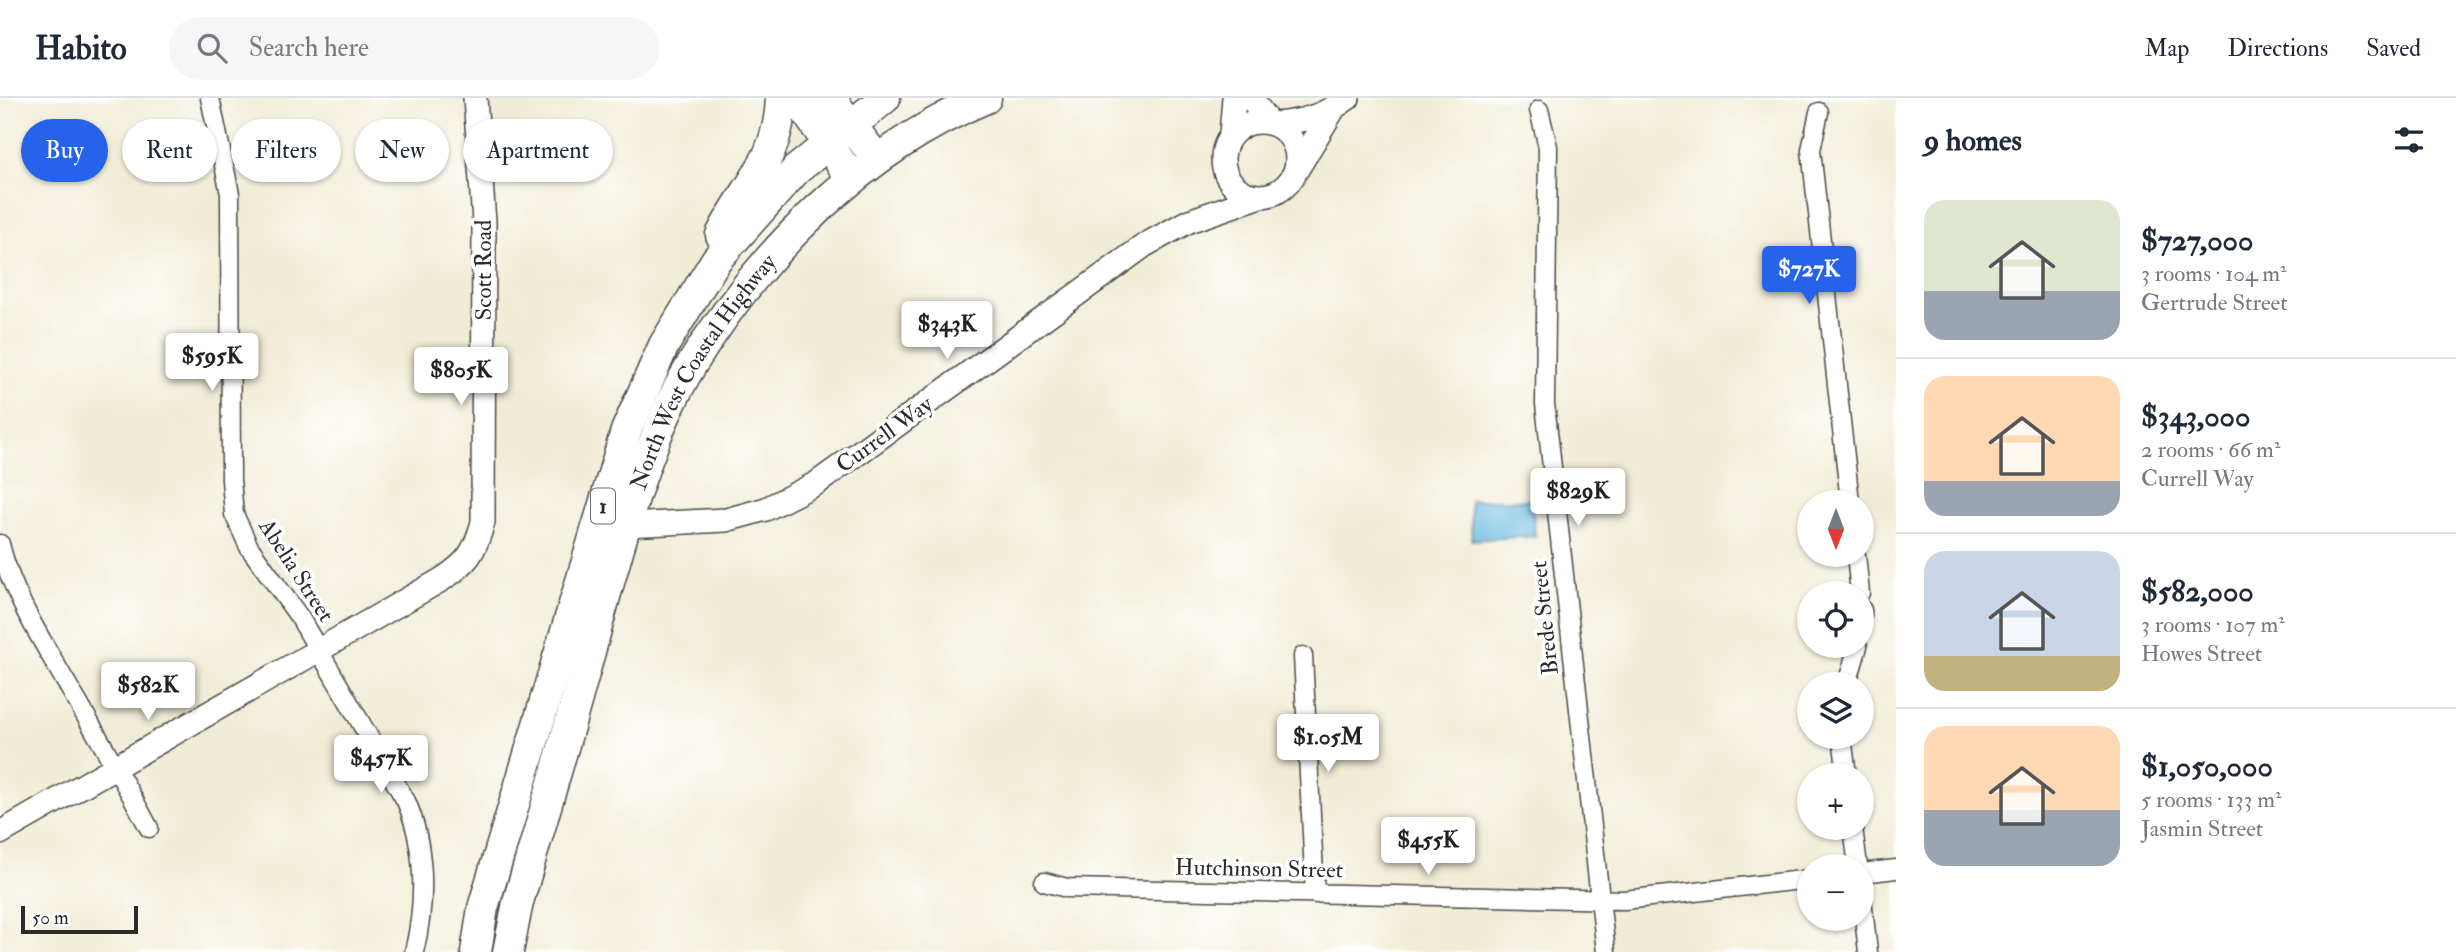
<!DOCTYPE html>
<html lang="en">
<head>
<meta charset="utf-8">
<style>
	:root { --surface:#fff; --page:#f6f6f7; --text:#1f2937; --muted:#747a83; --line:#e0e1e3; --accent:#2563eb }
	body { margin:0; font-family:"IM FELL Double Pica",serif; background:var(--page); color:var(--text); height:100vh; display:flex; flex-direction:column; font-size:26px; white-space:nowrap }
	* { box-sizing:border-box; margin:0 }
	p { font-size:23px; color:var(--muted) }
	.icon { flex:none; width:38px; height:38px; fill:none; stroke:currentColor; stroke-width:2; stroke-linecap:round; stroke-linejoin:round }
	.map { position:relative; flex:1; overflow:hidden }
	.drawer { display:flex; flex-direction:column; background:var(--surface); width:560px }
	.drawer>* { flex:none }
	.guide { position:absolute; left:21px; top:21px; width:665px; height:63px; display:flex; gap:14px }
	.needle { width:46px; rotate:180deg }
	.tools { position:absolute; left:1797px; top:392px; display:grid; gap:14px }
	.tools a { display:grid; place-items:center; width:77px; height:77px; border-radius:50%; background:var(--surface); box-shadow:0 2px 5px #0004; font-size:35px }
	.scale { position:absolute; left:21px; bottom:18px; width:117px; box-sizing:border-box; padding-left:7px; border:4px solid #2b2b2b; border-top:0; font-size:19px; line-height:24px; white-space:nowrap; color:#2b2b2b; -webkit-text-stroke:5px #fff; paint-order:stroke }
	.price { position:absolute; translate:-50% -60px; padding:0 16px; border-radius:7px; background:#fff; color:#222; font-size:23px; line-height:46px; filter:drop-shadow(0 2px 4px #0008) }
	.price::after { content:''; position:absolute; left:50%; top:42px; width:21px; height:16px; margin-left:-10px; background:inherit; clip-path:polygon(0 0,100% 0,50% 100%) }
	.price.current { background:var(--accent); color:#fff }
	ul { padding:0; list-style:none }
	li { display:flex; align-items:center; gap:21px; height:175px; padding:0 28px }
	li+li { border-top:2px solid var(--line) }
	li span { display:grid; place-items:center; flex:none; width:196px; height:140px; border-radius:21px; color:#555 }
	li>.icon { margin-inline-start:auto }
	span .icon { width:84px; height:84px; fill:#fffc; stroke-width:1 }
	li b { font-size:30px }
	h2 { display:flex; justify-content:space-between; align-items:center; height:84px; padding:0 28px; font-size:30px }
	.pill { padding:0 24px; border-radius:32px; background:var(--surface); box-shadow:0 2px 5px #0004; font-size:24px; line-height:63px }
	.pill.current { background:var(--accent); color:#fff }
	header { display:flex; align-items:center; gap:42px; box-sizing:border-box; height:98px; padding:0 35px; background:var(--surface); border-bottom:2px solid var(--line) }
	header strong { font-size:33px }
	nav { display:flex; gap:38px; margin-inline-start:auto; font-size:24px }
	.search { width:490px; height:63px; background:var(--page); display:flex; align-items:center; gap:18px; box-sizing:border-box; padding:0 24px; border-radius:38px; color:var(--muted); font-size:26px }
	main { display:flex; flex:1; min-height:0 }
	.map>svg:first-child { display:block }
</style>
</head>
<body>
<header>
<strong>Habito</strong>
<div class="search"><svg class="icon" aria-label="search" viewBox="0 0 24 24"><circle cx="10" cy="10" r="6"/><path d="M15 15l6 6"/></svg>Search here</div>
<nav><a>Map</a><a>Directions</a><a>Saved</a></nav>
</header>
<main>
<div class="map">
<svg width="1896" height="854" viewBox="0 0 1896 854">
	<rect width="100%" height="100%" fill="#fff"/>
	<filter id="ink" filterUnits="userSpaceOnUse"><feTurbulence type="fractalNoise" baseFrequency=".0143" numOctaves="2"/><feDisplacementMap in="SourceGraphic" scale="14" xChannelSelector="R" yChannelSelector="G"/><feConvolveMatrix kernelMatrix="1 2 1 2 8 2 1 2 1" color-interpolation-filters="sRGB"/></filter>
	<filter id="wash" filterUnits="userSpaceOnUse"><feTurbulence type="fractalNoise" baseFrequency=".00686" numOctaves="4" result="noise"/><feDisplacementMap in="SourceGraphic" scale="28" xChannelSelector="R" yChannelSelector="G"/><feGaussianBlur stdDeviation="1.57" result="paint"/><feColorMatrix in="noise" values="0 0 0 0 0 0 0 0 0 0 0 0 0 0 0 0 0 1.4 0 .05"/><feComposite in="paint" operator="in"/></filter>
	<g filter="url(#wash)">
		<rect width="100%" height="100%" fill="#f1ecd5"/>
		<path fill="#65b7e0" stroke="#487186" stroke-width="2" d="M1470,402H1532L1535,438L1472,442Z"/>
	</g>
	<g filter="url(#ink)">
		<g fill="none" stroke-linecap="round" stroke-linejoin="round">
			<defs>
				<path id="street" d="M210,0L230,96L231,382L234,416L249,449L300,520L406,703C426,749 426,805 414,854
					M1539,12L1548,49L1545,306L1606,854
					M1819,14L1811,52L1850,404
					M0,446C12,496 39,537 64,581C93,630 122,679 149,730
					M1856,457L1860,495
					M1862,512V518
					M1303,558L1315,796
					M1847,586L1858,548
					M1842,639L1847,677
					M1853,730L1858,768
					M1862,775L1896,771
					M1044,784L1067,790L1624,802L1810,781
					M1862,801L1868,854"/>
				<path id="secondary" d="M1251,0L1269,25
					M1223 61a37 37 0 1 1 74 0a37 37 0 1 1-74 0Z
					M1275,26C1303,24 1326,17 1348,0
					M1231,37L1234,0
					M1296,73L1334,10
					M627,427L726,422L766,411L817,385L1145,147L1189,123L1261,98
					M0,735L441,482C468,465 475,454 483,424L484,124L475,0"/>
				<g id="highway">
					<path d="M797,0L852,81"/>
					<path d="M830,0L877,61"/>
					<path d="M721,137C747,85 779,63 781,0"/>
					<path d="M476,854L483,810L626,333L664,247L716,162L796,72L885,0"/>
					<path id="s1" d="M508,854L518,804C544,716 570,628 594,539C618,452 645,343 692,266C762,153 862,52 986,0"/>
				</g>
			</defs>
			<use href="#street" stroke="#494844" stroke-width="21"/>
			<use href="#secondary" stroke="#494844" stroke-width="26"/>
			<use href="#highway" stroke="#494844" stroke-width="33"/>
			<use href="#street" stroke="#fff" stroke-width="18"/>
			<use href="#secondary" stroke="#fff" stroke-width="23"/>
			<use href="#highway" stroke="#fff" stroke-width="30"/>
		</g>
	</g>
	<g text-anchor="middle" stroke-width="7" stroke-linejoin="round" paint-order="stroke">
		<rect fill="#fff" stroke="#6b6b6b" stroke-width="2" x="591" y="390.5" width="24" height="35" rx="5"/>
		<g font-size="21" font-weight="bold" fill="#2b2b2b">
			<text x="603" y="415">1</text>
		</g>
		<g font-size="23" fill="#2b2b2b" stroke="#fff">
			<text transform="translate(483 172) rotate(-90)" y="8">Scott Road</text>
			<text dy="8" stroke="none"><textPath href="#s1" startOffset="616">North West Coastal Highway</textPath></text>
			<text transform="translate(884 336) rotate(-36)" y="8">Currell Way</text>
			<text transform="translate(297 472) rotate(57)" y="8">Abelia Street</text>
			<text transform="translate(1544 520) rotate(-96)" y="8">Brede Street</text>
			<text transform="translate(1259 770) rotate(1)" y="8">Hutchinson Street</text>
		</g>
	</g>
</svg>
<div class="tools">
<a><svg class="needle" viewBox="-14 -14 28 28"><path d="M0-13l5 13h-10z" fill="#e53935"/><path d="M0 13l5-13h-10z" fill="#747a83"/></svg></a>
<a><svg class="icon" aria-label="locate" viewBox="0 0 24 24"><circle cx="12" cy="12" r="6"/><path d="M12 2v4M12 18v4M2 12h4M18 12h4"/></svg></a>
<a><svg class="icon" aria-label="layers" viewBox="0 0 24 24"><path d="M12 4l9 5-9 5-9-5zM3 14l9 5 9-5"/></svg></a>
<a>+</a>
<a>−</a>
</div>
<div class="scale">50 m</div>
<b class="price current" style="left:1809px;top:208px">$727K</b>
<b class="price" style="left:947px;top:263px">$343K</b>
<b class="price" style="left:212px;top:295px">$595K</b>
<b class="price" style="left:461px;top:309px">$805K</b>
<b class="price" style="left:1578px;top:430px">$829K</b>
<b class="price" style="left:148px;top:624px">$582K</b>
<b class="price" style="left:1328px;top:676px">$1.05M</b>
<b class="price" style="left:381px;top:697px">$457K</b>
<b class="price" style="left:1428px;top:779px">$455K</b>
<div class="guide">
<a class="pill current">Buy</a>
<a class="pill">Rent</a>
<a class="pill">Filters</a>
<a class="pill">New</a>
<a class="pill">Apartment</a>
</div>
</div>
<section class="drawer">
<h2>9 homes<svg class="icon" aria-label="filters" viewBox="0 0 24 24"><path d="M4 7h16M4 17h16"/><circle cx="9" cy="7" r="2"/><circle cx="15" cy="17" r="2"/></svg></h2>
<ul>
<li><span style="background:linear-gradient(#dfe7d0 65%,#9aa5b1 0)"><svg class="icon" aria-label="home" viewBox="0 0 24 24"><path d="M3 11l9-7 9 7M6 9v11h12V9"/></svg></span><div><b>$727,000</b><p>3 rooms · 104 m²</p><p>Gertrude Street</p></div></li>
<li><span style="background:linear-gradient(#ffd9b3 75%,#9aa5b1 0)"><svg class="icon" aria-label="home" viewBox="0 0 24 24"><path d="M3 11l9-7 9 7M6 9v11h12V9"/></svg></span><div><b>$343,000</b><p>2 rooms · 66 m²</p><p>Currell Way</p></div></li>
<li><span style="background:linear-gradient(#c9d6e8 75%,#c2b280 0)"><svg class="icon" aria-label="home" viewBox="0 0 24 24"><path d="M3 11l9-7 9 7M6 9v11h12V9"/></svg></span><div><b>$582,000</b><p>3 rooms · 107 m²</p><p>Howes Street</p></div></li>
<li><span style="background:linear-gradient(#ffd9b3 60%,#9aa5b1 0)"><svg class="icon" aria-label="home" viewBox="0 0 24 24"><path d="M3 11l9-7 9 7M6 9v11h12V9"/></svg></span><div><b>$1,050,000</b><p>5 rooms · 133 m²</p><p>Jasmin Street</p></div></li>
</ul>
</section>
</main>
</body>
</html>
